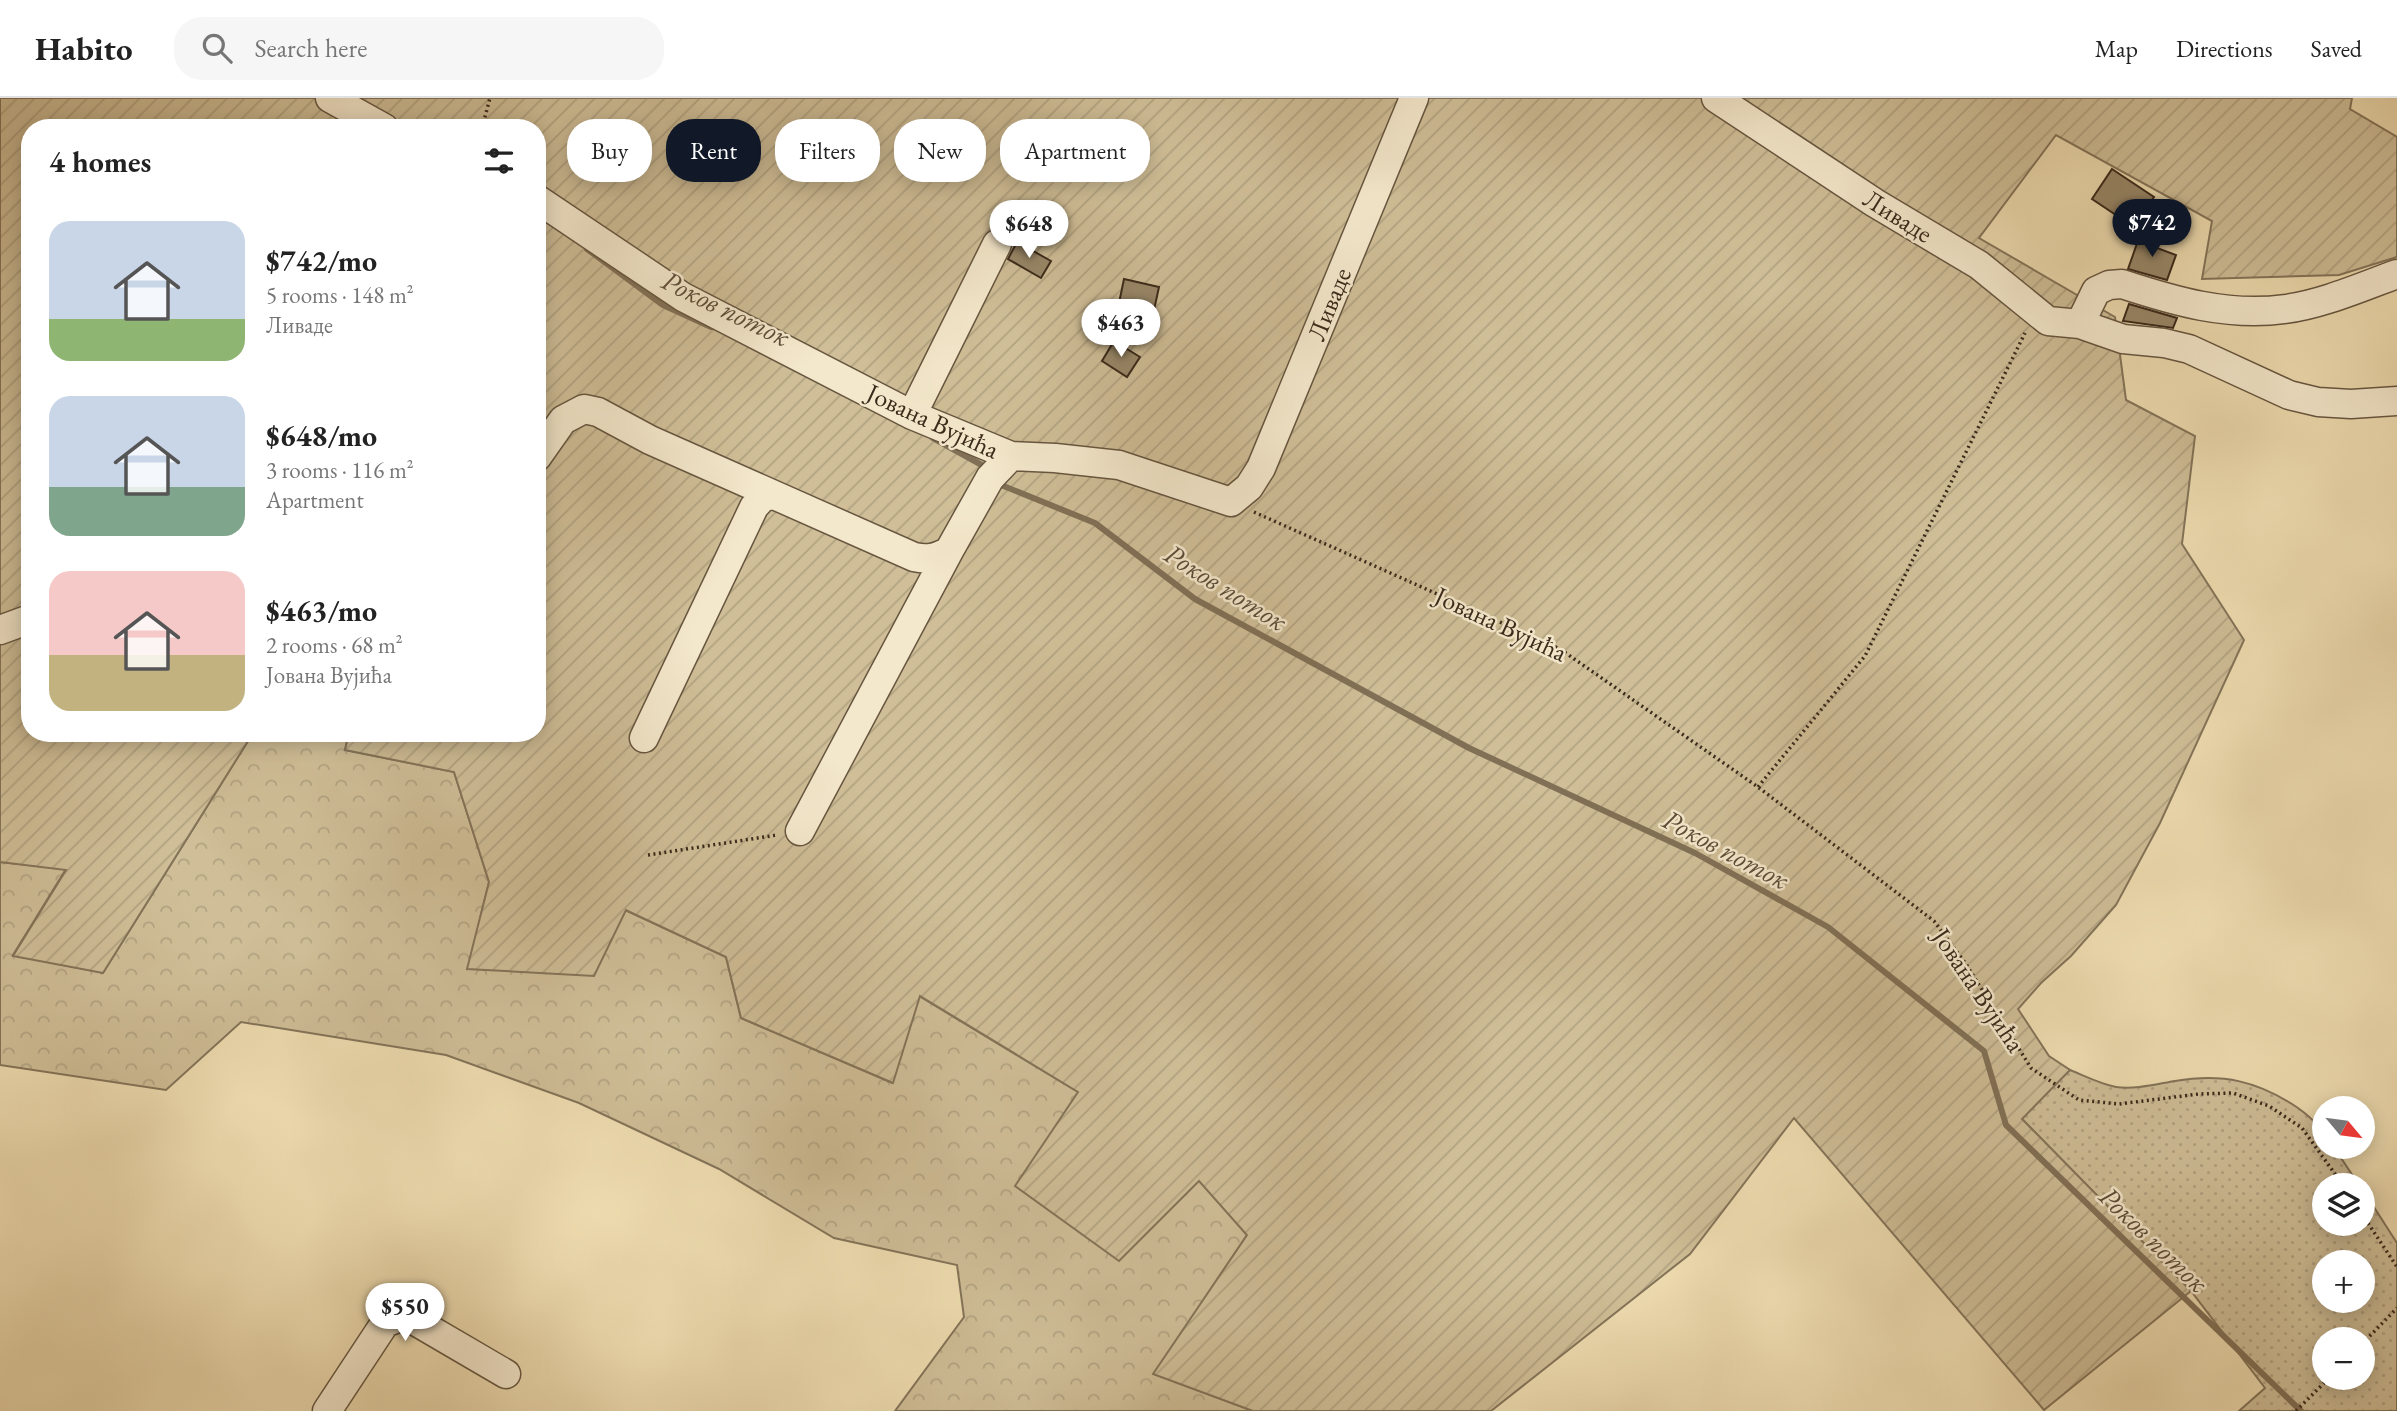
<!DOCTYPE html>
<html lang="en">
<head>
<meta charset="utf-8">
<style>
	:root { --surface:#fff; --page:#f6f6f6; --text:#222; --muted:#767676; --line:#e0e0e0; --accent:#111827 }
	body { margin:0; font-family:"EB Garamond",serif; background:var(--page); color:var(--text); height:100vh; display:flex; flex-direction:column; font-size:26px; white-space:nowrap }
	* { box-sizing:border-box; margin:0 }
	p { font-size:23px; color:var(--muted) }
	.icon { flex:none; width:38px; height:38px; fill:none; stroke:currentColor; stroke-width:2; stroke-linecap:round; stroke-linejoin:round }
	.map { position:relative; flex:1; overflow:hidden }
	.details { position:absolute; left:21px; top:21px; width:525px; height:623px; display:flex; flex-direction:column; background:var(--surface); border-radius:28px; box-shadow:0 4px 18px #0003 }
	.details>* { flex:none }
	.hud { position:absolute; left:567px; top:21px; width:665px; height:63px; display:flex; gap:14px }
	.needle { width:46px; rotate:119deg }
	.tools { position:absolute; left:2312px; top:998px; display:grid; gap:14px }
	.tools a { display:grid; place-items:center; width:63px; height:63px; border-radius:50%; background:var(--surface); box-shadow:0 4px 18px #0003; font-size:35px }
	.price { position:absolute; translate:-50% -60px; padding:0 16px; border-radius:24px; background:#fff; color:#222; font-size:23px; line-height:46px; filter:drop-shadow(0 2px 4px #0008) }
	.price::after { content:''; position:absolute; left:50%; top:42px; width:21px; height:16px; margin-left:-10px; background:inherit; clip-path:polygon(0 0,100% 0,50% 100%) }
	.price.on { background:var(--accent); color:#fff }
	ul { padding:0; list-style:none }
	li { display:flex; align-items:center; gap:21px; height:175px; padding:0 28px }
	li span { display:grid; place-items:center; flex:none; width:196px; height:140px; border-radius:21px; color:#555 }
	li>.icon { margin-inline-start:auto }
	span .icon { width:84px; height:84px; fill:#fffc; stroke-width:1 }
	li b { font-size:30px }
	h2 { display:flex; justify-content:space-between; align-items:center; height:84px; padding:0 28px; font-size:30px }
	.chip { padding:0 24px; border-radius:28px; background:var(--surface); box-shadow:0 4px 18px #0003; font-size:24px; line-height:63px }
	.chip.on { background:var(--accent); color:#fff }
	header { display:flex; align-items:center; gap:42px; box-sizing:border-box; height:98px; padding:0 35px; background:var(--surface); border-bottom:2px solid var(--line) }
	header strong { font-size:33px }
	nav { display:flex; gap:38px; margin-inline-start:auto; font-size:24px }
	.search { width:490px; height:63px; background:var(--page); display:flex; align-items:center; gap:18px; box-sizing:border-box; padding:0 24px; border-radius:28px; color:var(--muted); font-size:26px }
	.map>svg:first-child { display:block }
</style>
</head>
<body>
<header>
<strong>Habito</strong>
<div class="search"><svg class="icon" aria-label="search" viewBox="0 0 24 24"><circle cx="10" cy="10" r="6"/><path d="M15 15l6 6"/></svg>Search here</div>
<nav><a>Map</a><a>Directions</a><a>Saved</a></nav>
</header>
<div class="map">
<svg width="2397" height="1313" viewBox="0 0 2397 1313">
	<defs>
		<pattern id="grass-dots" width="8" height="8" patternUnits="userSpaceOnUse" patternTransform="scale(1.75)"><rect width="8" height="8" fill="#cfbe97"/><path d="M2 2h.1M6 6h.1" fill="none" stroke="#b2a382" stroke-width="1.8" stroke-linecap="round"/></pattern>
		<pattern id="forest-crowns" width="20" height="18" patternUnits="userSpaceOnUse" patternTransform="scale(1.75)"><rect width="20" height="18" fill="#cfbe97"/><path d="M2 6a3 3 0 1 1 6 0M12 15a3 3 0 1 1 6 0" fill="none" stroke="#b2a382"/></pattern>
		<pattern id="garden-furrows" width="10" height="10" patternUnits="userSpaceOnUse" patternTransform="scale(1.75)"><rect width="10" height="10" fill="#cfbe97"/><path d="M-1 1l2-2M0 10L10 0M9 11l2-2" fill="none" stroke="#b2a382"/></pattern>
	</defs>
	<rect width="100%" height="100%" fill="#eedcb0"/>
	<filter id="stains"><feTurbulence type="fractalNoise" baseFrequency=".00286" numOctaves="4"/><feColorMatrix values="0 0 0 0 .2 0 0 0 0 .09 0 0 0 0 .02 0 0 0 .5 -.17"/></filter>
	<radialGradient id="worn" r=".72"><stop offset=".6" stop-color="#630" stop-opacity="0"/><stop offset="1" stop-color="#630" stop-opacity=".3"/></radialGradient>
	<path fill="url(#grass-dots)" stroke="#847459" stroke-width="2" fill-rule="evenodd" d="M2070,972C2085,978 2100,986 2116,989C2134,992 2157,986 2175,983C2223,975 2258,983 2298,1010C2312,1020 2324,1031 2324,1048H2333L2359,1087H2324V1125H2362L2363,1092L2397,1145V1313H2239L2265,1290L2191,1193L2021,1020ZM2324,1164H2362V1202H2324ZM2324,1241H2362V1279H2324Z"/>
	<path fill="url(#forest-crowns)" stroke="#847459" stroke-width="2" d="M253,635H349L345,652L454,674L489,784L468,871L625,812L726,859L741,920L892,985L919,898L1078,994L1200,1083L1247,1137L1154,1276L1253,1313H895L964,1219L957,1167L834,1140L719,1071L579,1005L446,957L241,924L166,992L0,967V764L66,771L13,857L103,875Z"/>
	<path fill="url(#garden-furrows)" stroke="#847459" stroke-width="2" d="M0,0H2352L2350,11L2397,39V159L2339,177L2202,181L2212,123L2056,37L1979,140L2115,219L2126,302L2195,338L2182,446L2244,542L2160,725L2116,807L2071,858L2041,885L2018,911L2049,958L2070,972L2022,1021L2191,1193L2044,1312L1794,1020L1690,1156L1491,1313H1253L1153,1276L1247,1137L1199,1083L1119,1163L1015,1088L1078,994L920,898L893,985L741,920L726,859L626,812L594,878L467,871L489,784L454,674L345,652L349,635H537V30H30V635H253L103,875L13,858L66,772L0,764Z"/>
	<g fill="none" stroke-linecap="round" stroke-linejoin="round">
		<path stroke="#817056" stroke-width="6" d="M587,151L663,207L711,229
			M933,340L980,366
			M1001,387L1095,425L1195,501L1469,650L1695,755L1828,829L1984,953L2006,1027L2301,1313"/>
	</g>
	<path fill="#988768" stroke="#3a2a1b" stroke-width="2" d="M2112,71L2154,99L2134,129L2092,101Z
		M2140,137L2159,144L2157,150L2176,157L2167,182L2128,171Z
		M1017,144L1051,163L1041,180L1008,161Z
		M1124,181L1159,189L1154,212L1119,205Z
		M2129,206L2177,220L2173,230L2123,223Z
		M1114,243L1140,259L1127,279L1102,263Z"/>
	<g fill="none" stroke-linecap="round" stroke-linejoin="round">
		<defs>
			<path id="minor" d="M330,0L384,30
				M1716,0L1875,105L1979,167L2048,223L2080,226L2123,241L2164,245L2189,251L2289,297L2318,304L2351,306L2397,303
				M537,101L683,199L912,317L1011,358L1055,360L1119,367L1231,404L1249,389L1261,370L1414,0
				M2080,226L2096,193L2109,187L2122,186C2174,203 2228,219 2285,211C2323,206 2361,189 2397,176
				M912,317L997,146
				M537,359L563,322L584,311L598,314L650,342L914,459C928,462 936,460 949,453L990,380L1011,358
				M0,532L30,521
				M644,640L754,409L763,399L774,397
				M800,733L949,453
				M327,1313L385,1225L405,1217L506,1276"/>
		</defs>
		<use href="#minor" stroke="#675640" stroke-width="31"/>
		<path stroke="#3a2a1b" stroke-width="3.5" stroke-dasharray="2 3.5" stroke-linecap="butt" d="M482,30L490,0
			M1254,414L1560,551L1758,689L1934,823L1966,866L2031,970L2079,1002L2119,1006L2199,996L2233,995L2269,1008L2302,1030L2343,1087
			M1758,689L1865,558L2025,235
			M648,757L777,737
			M2362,1116L2397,1169
			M2362,1246L2397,1210
			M2296,1313L2330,1279"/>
		<use href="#minor" stroke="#f4e8cc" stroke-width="28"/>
	</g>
	<g text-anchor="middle" stroke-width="5" stroke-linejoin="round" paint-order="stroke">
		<g font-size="26" fill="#3a2a1b" stroke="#f4e8cc">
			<text transform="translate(1898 118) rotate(32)" y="9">Ливаде</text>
			<text transform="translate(1329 206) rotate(-68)" y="9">Ливаде</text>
			<text transform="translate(933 323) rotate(25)" y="9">Јована Вујића</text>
			<text transform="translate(1501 526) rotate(25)" y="9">Јована Вујића</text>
			<text transform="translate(1979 892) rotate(56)" y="9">Јована Вујића</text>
		</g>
		<g font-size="28" font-style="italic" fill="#5e4d38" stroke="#f4e8cc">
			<text transform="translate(726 210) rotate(26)" y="10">Роков поток</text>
			<text transform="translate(1226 489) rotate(32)" y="10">Роков поток</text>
			<text transform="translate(1726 751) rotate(28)" y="10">Роков поток</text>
			<text transform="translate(2154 1141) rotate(44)" y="10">Роков поток</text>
		</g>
	</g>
	<rect width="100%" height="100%" filter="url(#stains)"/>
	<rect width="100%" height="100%" fill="url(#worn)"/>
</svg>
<div class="tools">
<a><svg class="needle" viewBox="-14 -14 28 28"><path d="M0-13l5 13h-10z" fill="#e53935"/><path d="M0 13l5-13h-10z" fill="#767676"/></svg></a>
<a><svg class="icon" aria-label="layers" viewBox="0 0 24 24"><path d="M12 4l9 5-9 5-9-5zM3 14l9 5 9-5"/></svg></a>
<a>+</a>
<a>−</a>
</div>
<b class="price on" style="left:2152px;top:161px">$742</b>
<b class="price" style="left:1029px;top:162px">$648</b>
<b class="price" style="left:1121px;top:261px">$463</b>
<b class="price" style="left:405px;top:1245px">$550</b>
<div class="hud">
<a class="chip">Buy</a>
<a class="chip on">Rent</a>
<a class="chip">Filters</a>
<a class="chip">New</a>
<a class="chip">Apartment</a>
</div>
<section class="details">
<h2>4 homes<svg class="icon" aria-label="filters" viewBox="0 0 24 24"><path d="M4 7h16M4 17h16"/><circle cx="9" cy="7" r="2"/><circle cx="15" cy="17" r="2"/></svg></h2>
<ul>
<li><span style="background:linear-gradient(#c9d6e8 70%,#8fb573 0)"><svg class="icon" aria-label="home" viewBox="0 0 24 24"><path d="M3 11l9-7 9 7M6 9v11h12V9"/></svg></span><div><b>$742/mo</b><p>5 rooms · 148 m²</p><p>Ливаде</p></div></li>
<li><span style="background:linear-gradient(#c9d6e8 65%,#7fa58c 0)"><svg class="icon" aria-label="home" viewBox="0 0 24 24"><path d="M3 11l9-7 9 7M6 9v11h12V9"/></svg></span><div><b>$648/mo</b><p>3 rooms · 116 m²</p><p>Apartment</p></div></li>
<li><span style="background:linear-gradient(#f6c9c9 60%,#c2b280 0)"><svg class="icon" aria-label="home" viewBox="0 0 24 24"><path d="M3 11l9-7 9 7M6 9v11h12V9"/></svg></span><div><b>$463/mo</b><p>2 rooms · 68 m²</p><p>Јована Вујића</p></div></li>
</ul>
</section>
</div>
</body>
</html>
